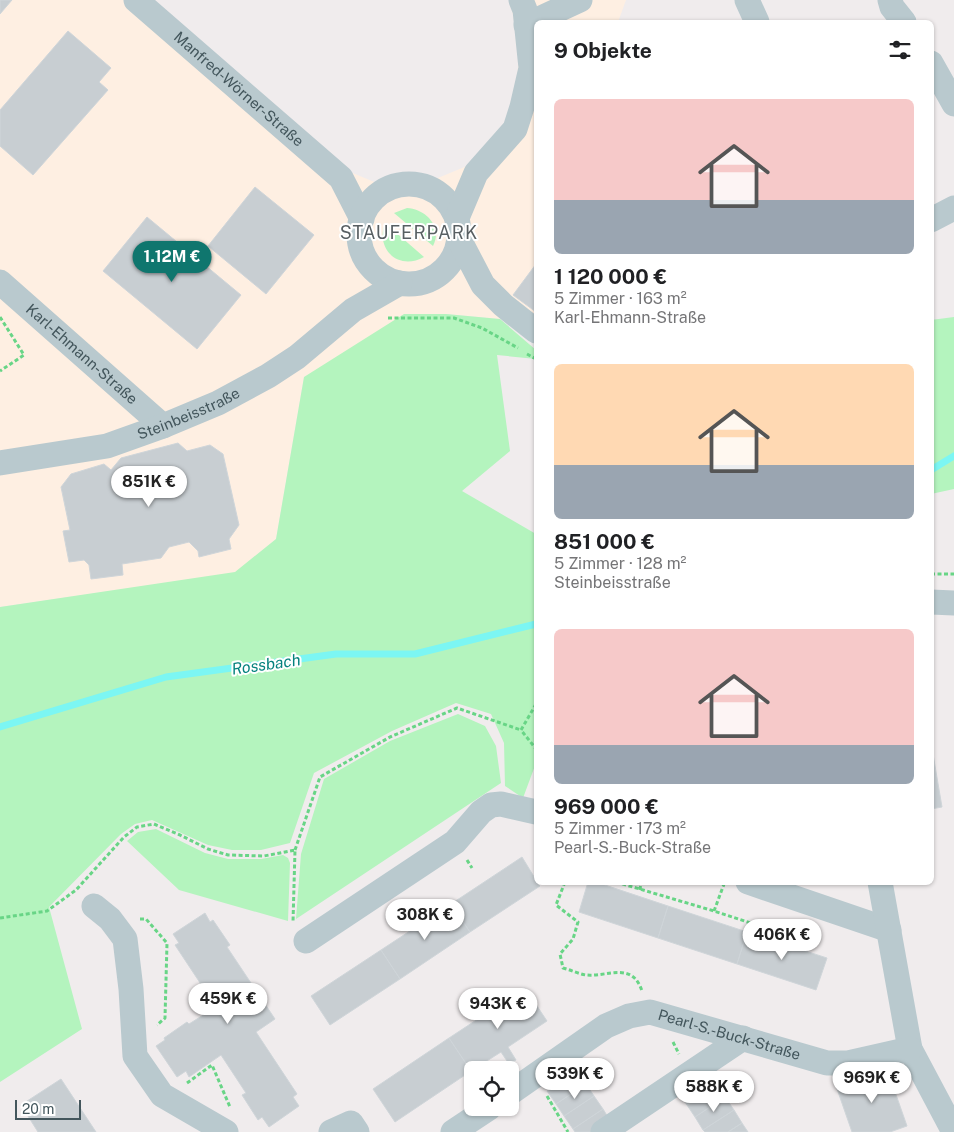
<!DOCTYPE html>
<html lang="de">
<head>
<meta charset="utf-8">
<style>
	:root { --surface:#fff; --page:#f6f6f6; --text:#202124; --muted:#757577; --accent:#0f766e }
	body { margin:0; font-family:"Public Sans",sans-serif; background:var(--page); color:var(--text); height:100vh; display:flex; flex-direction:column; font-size:19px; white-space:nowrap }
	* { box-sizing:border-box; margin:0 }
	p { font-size:16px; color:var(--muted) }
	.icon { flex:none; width:28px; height:28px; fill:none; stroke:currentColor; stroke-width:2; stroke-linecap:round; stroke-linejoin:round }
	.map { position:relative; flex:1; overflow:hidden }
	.details { position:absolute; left:534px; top:20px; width:400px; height:865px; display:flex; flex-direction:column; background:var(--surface); border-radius:8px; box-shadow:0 1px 4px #0004 }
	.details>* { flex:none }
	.controls { position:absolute; left:464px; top:1061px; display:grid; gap:10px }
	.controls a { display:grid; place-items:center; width:55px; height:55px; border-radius:8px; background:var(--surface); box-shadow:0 1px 4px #0004; font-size:25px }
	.scale { position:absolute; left:15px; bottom:12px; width:66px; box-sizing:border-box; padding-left:5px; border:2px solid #43565c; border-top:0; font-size:14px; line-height:18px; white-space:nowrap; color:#43565c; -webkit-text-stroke:4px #fff; paint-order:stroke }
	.price { position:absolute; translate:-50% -42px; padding:0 11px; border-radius:18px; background:#fff; color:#222; font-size:16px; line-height:32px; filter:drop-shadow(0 1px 2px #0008) }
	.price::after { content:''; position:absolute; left:50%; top:30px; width:15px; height:11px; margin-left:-8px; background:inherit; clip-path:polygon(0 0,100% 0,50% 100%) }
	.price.on { background:var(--accent); color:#fff }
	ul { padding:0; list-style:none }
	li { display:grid; align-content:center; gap:10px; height:265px; padding:0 20px }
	li span { display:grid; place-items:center; height:155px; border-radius:8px; color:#555 }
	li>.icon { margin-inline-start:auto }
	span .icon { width:90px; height:90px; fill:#fffc; stroke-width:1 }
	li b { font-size:21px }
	h2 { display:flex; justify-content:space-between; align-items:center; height:60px; padding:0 20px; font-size:21px }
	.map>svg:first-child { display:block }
</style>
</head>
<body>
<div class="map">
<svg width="954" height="1132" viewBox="0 0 954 1132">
	<rect width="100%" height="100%" fill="#f0eced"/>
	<path fill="#feefe2" d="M0,0H144L343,169L384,186L428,182L467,166L502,130L517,86L519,46L510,0H626L618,22H536V316L516,300L500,319L446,314L304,377L276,539L235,573L0,607Z"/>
	<path fill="#b4f4be" d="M407,208C426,209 443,227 433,246L394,213Z
		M385,223L424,257C399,271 375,250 385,223Z
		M404,314H446L500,319L536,350V359L497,355L510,451L462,491L536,534V693L535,694L536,701V763L523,798L505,786L504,743L491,714L456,703L392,731L314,773L290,843L261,850H232L208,845L152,820L135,824L121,834L49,907L82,1029L0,1082V607L235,572L276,539L304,377Z
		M954,317V489L931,494V320Z
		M458,714L485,726L496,746L501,783L296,919L301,854L324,779L390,741Z
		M156,829L205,853L228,859H261L283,855L288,858L290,863L288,921L179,890L127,841L138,832Z"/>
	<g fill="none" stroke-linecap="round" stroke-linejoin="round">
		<path stroke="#7cf6f3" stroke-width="7" d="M931,470L954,456
			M0,727L166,677L336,654H415L536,624"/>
	</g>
	<path fill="#c8ced2" stroke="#cfd5d9" d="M0,0H12L0,14Z
		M68,31L111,68L99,82L108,90L33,175L0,146V110Z
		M255,187L314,235L266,294L208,246Z
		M147,217L241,295L197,349L103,271Z
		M536,264V312L513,295Z
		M178,443L187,451L210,445L223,454L239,525L229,539L231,549L199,557L198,551L189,542L169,547L161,558L122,564L123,575L91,579L89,565L84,560L69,562L63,531L70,530L61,487L71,474L104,464L111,470L121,458Z
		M931,754H933L942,807L931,809Z
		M522,857L536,880V882L540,886L470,932L451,904Z
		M588,882H596L668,906L658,938L579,912Z
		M451,904L470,932L400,979L381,950Z
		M668,906L747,932L737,964L658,938Z
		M205,913L210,922L213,920L230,945L227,947L275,1019L256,1032L297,1094L293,1097L299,1106L269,1127L262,1117L258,1120L242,1095L246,1093L221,1055L189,1077L186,1071L177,1077L156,1046L165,1040L164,1038L187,1022L189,1024L216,1007L175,945L179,943L173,934Z
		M747,932L827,958L816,990L737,964Z
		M381,950L400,979L330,1025L311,996Z
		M525,988L547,1021L508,1047L516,1060L509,1064L501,1052L471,1071L449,1038Z
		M449,1038L471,1071L395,1122L373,1089Z
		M887,1069L907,1126L890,1132H852L836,1086Z
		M577,1071L586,1084L556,1104L547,1091Z
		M708,1072L717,1085L687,1105L678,1092Z
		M61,1079L96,1132H38L21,1105Z
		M586,1084L594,1096L564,1116L556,1104Z
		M717,1085L725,1097L695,1117L687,1105Z
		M594,1096L603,1109L573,1129L564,1116Z
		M725,1097L734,1110L703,1130L695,1117Z
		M603,1109L611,1122L596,1132H575L573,1129Z
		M734,1110L742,1123L728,1132H705L703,1130Z
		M742,1123L748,1132H728Z"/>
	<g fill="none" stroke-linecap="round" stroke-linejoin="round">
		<path stroke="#68d586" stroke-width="3" stroke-dasharray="4 2.5" stroke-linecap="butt" d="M0,317L24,355L0,371
			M388,318H454L482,328L518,348
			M527,354L536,359
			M931,574H954
			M536,704L521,730L536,749
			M295,850L320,777L390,737L457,708L521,730
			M467,860L472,868
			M565,882L556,905L578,922L573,939L560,954L563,968C571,970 579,974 586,975C608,977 632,961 642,991
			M616,882L714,911L787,935L791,921
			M640,890L641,882
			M714,911L724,884
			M0,918L47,911L76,890L124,837L137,827L154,824L180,835L208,849L228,855L264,856L295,850L293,922
			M140,919H146L167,943L165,1018L157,1025
			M673,1042L679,1054
			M187,1083L212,1065L230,1107
			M547,1096L568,1132"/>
		<g stroke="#b9c9ce" stroke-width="25">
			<path id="s1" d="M136,0L341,178L362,219"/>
			<path d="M747,0L757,22"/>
			<path d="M890,0L892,7L904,22"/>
			<path d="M526,25L580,0"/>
			<path d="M931,63L954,104"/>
			<circle cx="409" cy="234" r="50"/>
			<path d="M457,218L476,173L515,129L522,107L531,68L525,10L521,0"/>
			<path d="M931,220L954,208"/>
			<path d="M459,239L483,285L503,305L536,331"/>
			<path id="s2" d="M0,282L163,426"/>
			<path id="s3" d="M0,463L107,446L163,426L218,403L268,376L297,357L353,310L400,283"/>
			<path d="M931,602L954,603"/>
			<path d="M748,882L889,930"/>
			<path d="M880,882L910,1049L954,1132"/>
			<path d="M94,906L110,919L125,939L131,989L135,1056L162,1095L226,1132"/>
			<path d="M306,941L455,842L481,812L491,805L501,804L536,812"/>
			<path id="s4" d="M510,1093L606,1026L629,1016L650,1012L827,1063H848L910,1049"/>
			<path d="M331,1132L351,1123L357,1132"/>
			<path d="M453,1132L489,1108"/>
			<path d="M603,1132L743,1038"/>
		</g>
	</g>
	<g text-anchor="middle" stroke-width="4" stroke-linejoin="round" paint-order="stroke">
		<g font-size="15" fill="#43565c" stroke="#fff">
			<text dy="5" stroke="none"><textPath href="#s1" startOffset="136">Manfred-Wörner-Straße</textPath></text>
			<text dy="5" stroke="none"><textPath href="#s2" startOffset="109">Karl-Ehmann-Straße</textPath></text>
			<text dy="5" stroke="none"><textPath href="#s3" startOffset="196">Steinbeisstraße</textPath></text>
			<text dy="5" stroke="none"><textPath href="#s4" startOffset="246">Pearl-S.-Buck-Straße</textPath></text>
		</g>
		<g font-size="16" font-style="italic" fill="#05827e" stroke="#fff">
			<text transform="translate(266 664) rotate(-8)" y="6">Rossbach</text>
		</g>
		<g font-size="18" letter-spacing="1" fill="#585f62" stroke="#fff">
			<text x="409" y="239">STAUFERPARK</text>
		</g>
	</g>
</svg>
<div class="controls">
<a><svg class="icon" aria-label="locate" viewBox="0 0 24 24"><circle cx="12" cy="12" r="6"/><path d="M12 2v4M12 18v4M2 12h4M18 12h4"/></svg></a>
</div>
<div class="scale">20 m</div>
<b class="price on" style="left:172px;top:283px">1.12M €</b>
<b class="price" style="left:149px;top:508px">851K €</b>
<b class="price" style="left:425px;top:941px">308K €</b>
<b class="price" style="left:782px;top:961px">406K €</b>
<b class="price" style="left:228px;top:1025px">459K €</b>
<b class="price" style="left:498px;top:1030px">943K €</b>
<b class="price" style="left:575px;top:1100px">539K €</b>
<b class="price" style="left:872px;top:1104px">969K €</b>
<b class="price" style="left:714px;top:1113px">588K €</b>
<section class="details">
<h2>9 Objekte<svg class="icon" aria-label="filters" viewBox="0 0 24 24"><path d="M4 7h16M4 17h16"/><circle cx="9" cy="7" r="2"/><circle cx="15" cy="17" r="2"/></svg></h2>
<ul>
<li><span style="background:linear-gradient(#f6c9c9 65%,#9aa5b1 0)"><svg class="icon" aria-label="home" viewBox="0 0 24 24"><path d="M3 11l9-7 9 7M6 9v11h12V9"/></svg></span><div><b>1 120 000 €</b><p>5 Zimmer · 163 m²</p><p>Karl-Ehmann-Straße</p></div></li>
<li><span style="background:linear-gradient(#ffd9b3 65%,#9aa5b1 0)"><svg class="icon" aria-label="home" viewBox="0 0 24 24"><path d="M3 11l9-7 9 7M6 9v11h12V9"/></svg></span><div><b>851 000 €</b><p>5 Zimmer · 128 m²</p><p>Steinbeisstraße</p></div></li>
<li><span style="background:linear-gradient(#f6c9c9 75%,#9aa5b1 0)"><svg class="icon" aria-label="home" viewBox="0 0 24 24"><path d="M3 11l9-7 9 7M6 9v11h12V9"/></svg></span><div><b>969 000 €</b><p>5 Zimmer · 173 m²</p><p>Pearl-S.-Buck-Straße</p></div></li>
</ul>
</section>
</div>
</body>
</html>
